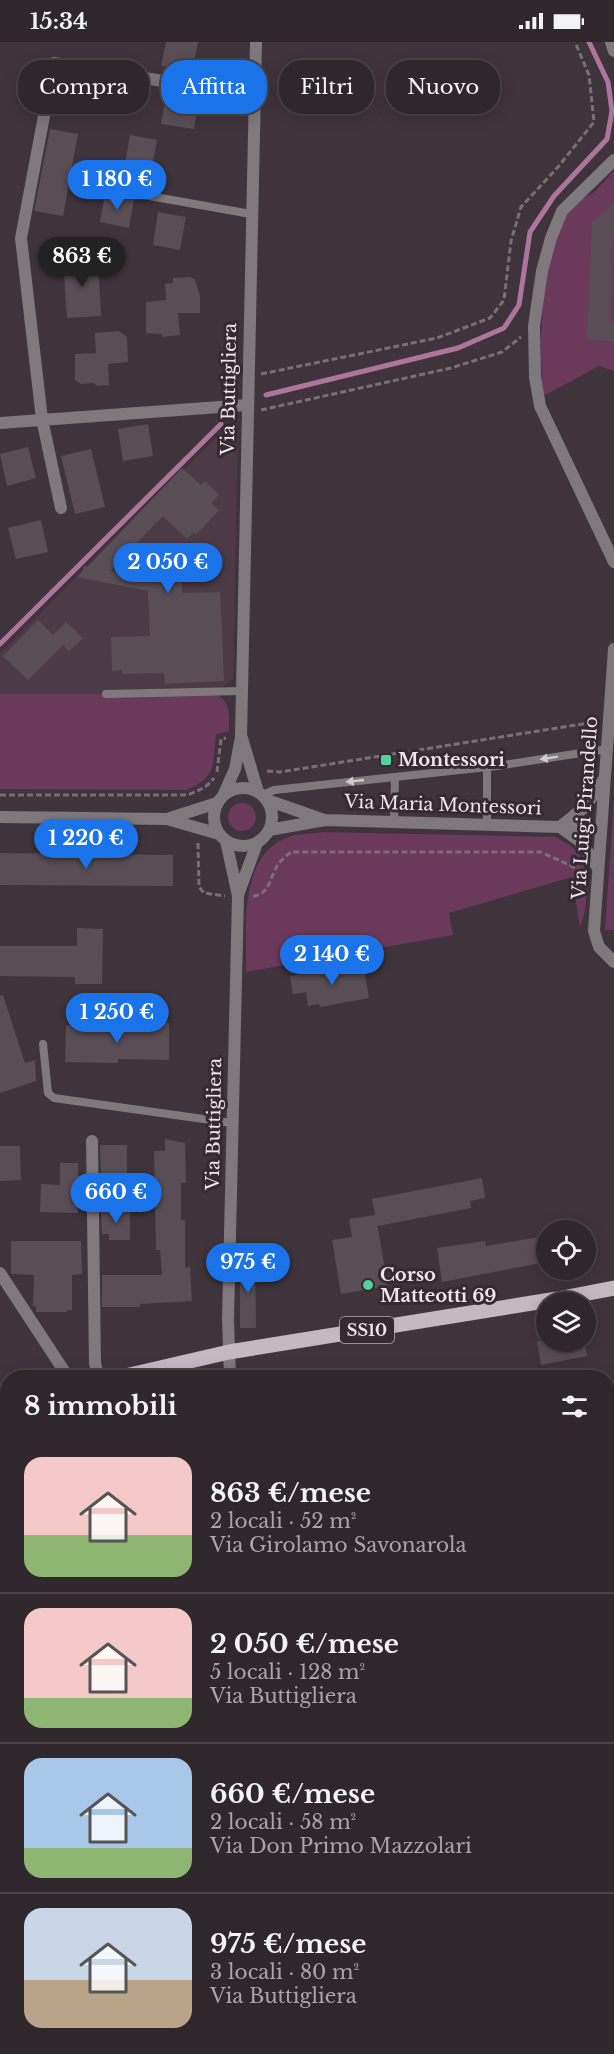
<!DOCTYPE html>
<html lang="it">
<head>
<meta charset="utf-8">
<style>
	:root { --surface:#2f272c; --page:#3b3338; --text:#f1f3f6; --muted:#a7a5a9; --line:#4a4448; --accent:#1a73e8 }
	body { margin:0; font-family:"Libre Baskerville",serif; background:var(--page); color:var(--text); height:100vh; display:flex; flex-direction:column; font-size:22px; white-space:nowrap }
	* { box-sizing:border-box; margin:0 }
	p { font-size:20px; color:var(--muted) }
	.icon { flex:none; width:33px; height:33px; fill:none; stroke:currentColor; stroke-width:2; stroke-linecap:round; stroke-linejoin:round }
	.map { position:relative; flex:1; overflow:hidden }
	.sheet { position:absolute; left:0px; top:1328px; width:615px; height:686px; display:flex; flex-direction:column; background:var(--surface); border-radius:24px 24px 0 0; box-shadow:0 3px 15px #0003,0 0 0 2px var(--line) }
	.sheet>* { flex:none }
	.hud { position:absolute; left:18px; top:18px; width:579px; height:54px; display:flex; gap:12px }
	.controls { position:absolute; left:536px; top:1178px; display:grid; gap:12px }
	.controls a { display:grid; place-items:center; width:60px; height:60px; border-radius:50%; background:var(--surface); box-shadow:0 3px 15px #0003,0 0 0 2px var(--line); font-size:30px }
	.price { position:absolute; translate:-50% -51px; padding:0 14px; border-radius:21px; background:var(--accent); color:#fff; font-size:20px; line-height:39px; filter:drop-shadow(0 2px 3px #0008) }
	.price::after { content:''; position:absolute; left:50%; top:36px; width:18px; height:14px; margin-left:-9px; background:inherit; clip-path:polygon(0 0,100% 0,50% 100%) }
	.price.on { background:#222; color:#fff }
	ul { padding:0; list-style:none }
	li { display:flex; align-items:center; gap:18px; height:150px; padding:0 24px }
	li+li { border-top:2px solid var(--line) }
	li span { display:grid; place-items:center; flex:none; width:168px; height:120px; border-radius:18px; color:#555 }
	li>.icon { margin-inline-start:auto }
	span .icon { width:72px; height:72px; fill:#fffc; stroke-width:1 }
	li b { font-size:26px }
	h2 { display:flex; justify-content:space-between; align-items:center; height:72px; padding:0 24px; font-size:26px }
	.chip { padding:0 21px; border-radius:24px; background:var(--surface); box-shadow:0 3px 15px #0003,0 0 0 2px var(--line); font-size:21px; line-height:54px }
	.chip.on { background:var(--accent); color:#fff }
	.status { display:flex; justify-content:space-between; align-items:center; height:42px; padding:0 30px; background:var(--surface); direction:ltr }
	.status svg { height:16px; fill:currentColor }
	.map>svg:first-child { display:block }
</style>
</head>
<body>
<div class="status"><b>15:34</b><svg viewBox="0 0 49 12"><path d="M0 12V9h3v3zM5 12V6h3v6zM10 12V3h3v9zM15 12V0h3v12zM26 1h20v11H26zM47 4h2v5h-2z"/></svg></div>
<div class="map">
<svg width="614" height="2012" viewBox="0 0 614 2012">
	<rect width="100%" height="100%" fill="#3f343b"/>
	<path fill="#4c3b46" d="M232,380L238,381L233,637L214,652H0V611Z
		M7,1774V1924L0,1925V1775Z"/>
	<path fill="#6b395c" d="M614,129V329L599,324L547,352L543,353C539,308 541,260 550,216C554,199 560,183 565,166L593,151Z
		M0,652H214C231,657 229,674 229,689L216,692C213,721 217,736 186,748L0,747Z
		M614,756V888H605Z
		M228 775a14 14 0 1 1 28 0a14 14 0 1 1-28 0Z
		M323,790L555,795C563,799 573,804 578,811C591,826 588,867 580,885L572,835L449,871L453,893L246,930C247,886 237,811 291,794C301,791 313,792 323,790Z"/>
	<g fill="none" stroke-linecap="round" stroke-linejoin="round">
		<path stroke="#ad749c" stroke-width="5" d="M266,353L458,306L504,286L519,263L530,190L554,154L607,97L612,69L608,40L589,0
			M0,602L221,382
			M0,1764H8"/>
	</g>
	<path fill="#5a4e56" d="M166,0H198L191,35L170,32L171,25L161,24Z
		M65,31L98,37L93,64L81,62L80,66L59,62Z
		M167,48L199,55L194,87L161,82Z
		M50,87L78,92L63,174L34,169Z
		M130,93L157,98L150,136L138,133L136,146L121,143Z
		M105,152L134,157L129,186L100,180Z
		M614,161L610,279H614V299L587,298L592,181Z
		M158,170L186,175L180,208L153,203Z
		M89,215V220L98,219L101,274L67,276L63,217Z
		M191,235L195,238L200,254V271H178L180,293L162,295V292L146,291V260L166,258L165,242L173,241V236Z
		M119,289L127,295L128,320L108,322L109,343L97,344L94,341L81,342L75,338V312L96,311L95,291Z
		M148,382L153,414L123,419L118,387Z
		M28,405L36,436L7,444L0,412Z
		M91,407L105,465L75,472L61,414Z
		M182,426L201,443L205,439L219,453L211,461L219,468L196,493L194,490L187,497L163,474L110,529L182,540V551L220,550L224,639L165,642L164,631L122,632V628L112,629L111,595L150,594L148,549L77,535L83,529L84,524L87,525Z
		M41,478L48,510L16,517L8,486Z
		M38,578L53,593L66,580L83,596L69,609L63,603L28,638L3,614Z
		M0,811L173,813V844L0,843Z
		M77,886L103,887L102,942H75V935L0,934V904H77Z
		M356,923L357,929L364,927L369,956L320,965L319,962L308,964L306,950L293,952L290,934Z
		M3,953L25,1021L35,1018L36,1039L0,1051V954Z
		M152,981H169V1018L118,1017V1021L65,1020L66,983H84V987L117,988L134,987V984H152Z
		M165,1097L185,1101L186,1141H181V1178H185V1226L190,1225L192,1259L140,1262V1265H102V1233H162L160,1208H156L154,1109H165Z
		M100,1103H127V1133H101Z
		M0,1104H20L21,1138L0,1139Z
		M60,1121H78V1171L40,1170L41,1142L60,1143Z
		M482,1136L485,1156L470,1159L471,1166L378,1184L377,1181L388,1244L341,1252L332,1198L352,1195L349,1177L375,1173L372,1157Z
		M101,1167H130V1198H109V1192H102Z
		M546,1194V1220L442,1240L437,1206L485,1199L486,1204Z
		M11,1199H81L82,1232L72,1233V1268H67V1270H36V1264H33L34,1233L11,1232Z
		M240,1217H255L256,1286H240Z
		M537,1299H584L587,1314L541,1323Z"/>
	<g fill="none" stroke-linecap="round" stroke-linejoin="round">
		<path stroke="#797076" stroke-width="3" stroke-dasharray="6 3" stroke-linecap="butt" d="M261,332L437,296L490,276L504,258L511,199L521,165L558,125L594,80L589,33L575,0
			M261,368L451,326L502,310L521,295
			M267,729L280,730L595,680
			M217,730L221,697L226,696
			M0,753H187C198,749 208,745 214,736
			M198,801L199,845L204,851L225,854
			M253,854C269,853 270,836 277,824C280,819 286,814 291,810H541L578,827L582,839
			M0,1747L8,1746"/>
		<path stroke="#7f797d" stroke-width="8" d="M80,135L121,149L251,172
			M106,652L242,649
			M263,753L274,748L497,724L607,707
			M394,779L395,735
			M487,782V725
			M43,1002L48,1051L54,1056L232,1081
			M611,1416L614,1428"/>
		<path stroke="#7f797d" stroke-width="12" d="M611,0L614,9
			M614,118L562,169L551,196L542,229L534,284L535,335L540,364L614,520
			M0,381L247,363
			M61,466L42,377L21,196L54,21L253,54
			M614,607L594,889L599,905L614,920
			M242,696L258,750
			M214 775a29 29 0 1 1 58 0a29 29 0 1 1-58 0Z
			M223,754L235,727L241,695L256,0
			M267,758L324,778
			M0,775L167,777L219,792
			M170,776L217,761
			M269,788L325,778L560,785L600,788
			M226,799L238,854L228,1277L230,1335
			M598,826L582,801L560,785L586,764L604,737
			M238,853L257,801
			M92,1099L95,1321L98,1335
			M0,1231L68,1335
			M608,1417L614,1416
			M0,1721L8,1720
			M608,1765L614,1763
			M0,2006L32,2012
			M550,2006L553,2012
			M186,2012L208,2008"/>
		<path stroke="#c5b9c1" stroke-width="15" d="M121,1335L229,1310L557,1257L614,1246
			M0,1387L8,1383"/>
	</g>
	<defs><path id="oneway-solid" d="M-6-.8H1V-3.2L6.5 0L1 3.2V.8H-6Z" transform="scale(1.5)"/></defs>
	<g fill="#d1cace">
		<use href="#oneway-solid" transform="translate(549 716) rotate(171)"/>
		<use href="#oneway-solid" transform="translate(355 739) rotate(174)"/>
	</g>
	<g fill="#52d397" stroke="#352a31" stroke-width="2">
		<rect x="380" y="712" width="12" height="12" rx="3"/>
		<circle cx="368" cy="1243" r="6"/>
	</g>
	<g text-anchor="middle" stroke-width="6" stroke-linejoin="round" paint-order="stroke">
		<rect fill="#352a31" stroke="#b5adb2" stroke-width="1.5" x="340" y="1275" width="54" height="26" rx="4.5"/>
		<g font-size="16" font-weight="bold" fill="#ece5e9">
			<text x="367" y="1294">SS10</text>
		</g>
		<g font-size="18" fill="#ece5e9" stroke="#352a31">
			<text transform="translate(229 347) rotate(-89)" y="6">Via Buttigliera</text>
			<text transform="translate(443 763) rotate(2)" y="6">Via Maria Montessori</text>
			<text transform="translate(585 766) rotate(-86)" y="6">Via Luigi Pirandello</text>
			<text transform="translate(214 1082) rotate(-89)" y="6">Via Buttigliera</text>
		</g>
		<g font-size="18" font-weight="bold" fill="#ece5e9" stroke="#352a31" text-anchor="start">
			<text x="398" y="724">Montessori</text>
			<text x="380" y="1239">Corso<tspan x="380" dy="21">Matteotti 69</tspan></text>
		</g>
	</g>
</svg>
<div class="controls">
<a><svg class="icon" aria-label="locate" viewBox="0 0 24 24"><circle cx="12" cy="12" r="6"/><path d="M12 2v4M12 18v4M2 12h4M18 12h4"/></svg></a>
<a><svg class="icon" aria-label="layers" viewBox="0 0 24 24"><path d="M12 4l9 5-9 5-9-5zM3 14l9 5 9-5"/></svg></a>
</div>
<b class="price" style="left:117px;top:169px">1 180 €</b>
<b class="price on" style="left:82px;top:246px">863 €</b>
<b class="price" style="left:168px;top:552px">2 050 €</b>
<b class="price" style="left:86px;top:828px">1 220 €</b>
<b class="price" style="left:332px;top:944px">2 140 €</b>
<b class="price" style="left:117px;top:1002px">1 250 €</b>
<b class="price" style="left:116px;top:1182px">660 €</b>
<b class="price" style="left:248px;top:1252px">975 €</b>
<div class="hud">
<a class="chip">Compra</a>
<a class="chip on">Affitta</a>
<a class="chip">Filtri</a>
<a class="chip">Nuovo</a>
</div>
<section class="sheet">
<h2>8 immobili<svg class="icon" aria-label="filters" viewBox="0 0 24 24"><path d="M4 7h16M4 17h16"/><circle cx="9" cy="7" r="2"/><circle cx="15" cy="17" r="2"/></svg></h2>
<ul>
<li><span style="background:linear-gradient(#f6c9c9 65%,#8fb573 0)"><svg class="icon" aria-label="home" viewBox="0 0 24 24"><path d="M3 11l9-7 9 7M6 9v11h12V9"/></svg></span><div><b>863 €/mese</b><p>2 locali · 52 m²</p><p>Via Girolamo Savonarola</p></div></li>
<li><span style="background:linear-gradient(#f6c9c9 75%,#8fb573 0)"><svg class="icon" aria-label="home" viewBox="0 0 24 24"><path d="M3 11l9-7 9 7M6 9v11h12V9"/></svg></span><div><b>2 050 €/mese</b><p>5 locali · 128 m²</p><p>Via Buttigliera</p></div></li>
<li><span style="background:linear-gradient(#a9c7e8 75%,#8fb573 0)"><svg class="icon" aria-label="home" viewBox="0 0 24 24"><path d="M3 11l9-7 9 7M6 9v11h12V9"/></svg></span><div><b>660 €/mese</b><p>2 locali · 58 m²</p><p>Via Don Primo Mazzolari</p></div></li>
<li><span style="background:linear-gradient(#c9d6e8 60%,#b9a48a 0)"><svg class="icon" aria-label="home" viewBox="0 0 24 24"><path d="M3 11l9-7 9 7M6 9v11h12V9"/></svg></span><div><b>975 €/mese</b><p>3 locali · 80 m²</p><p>Via Buttigliera</p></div></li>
</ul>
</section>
</div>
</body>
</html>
